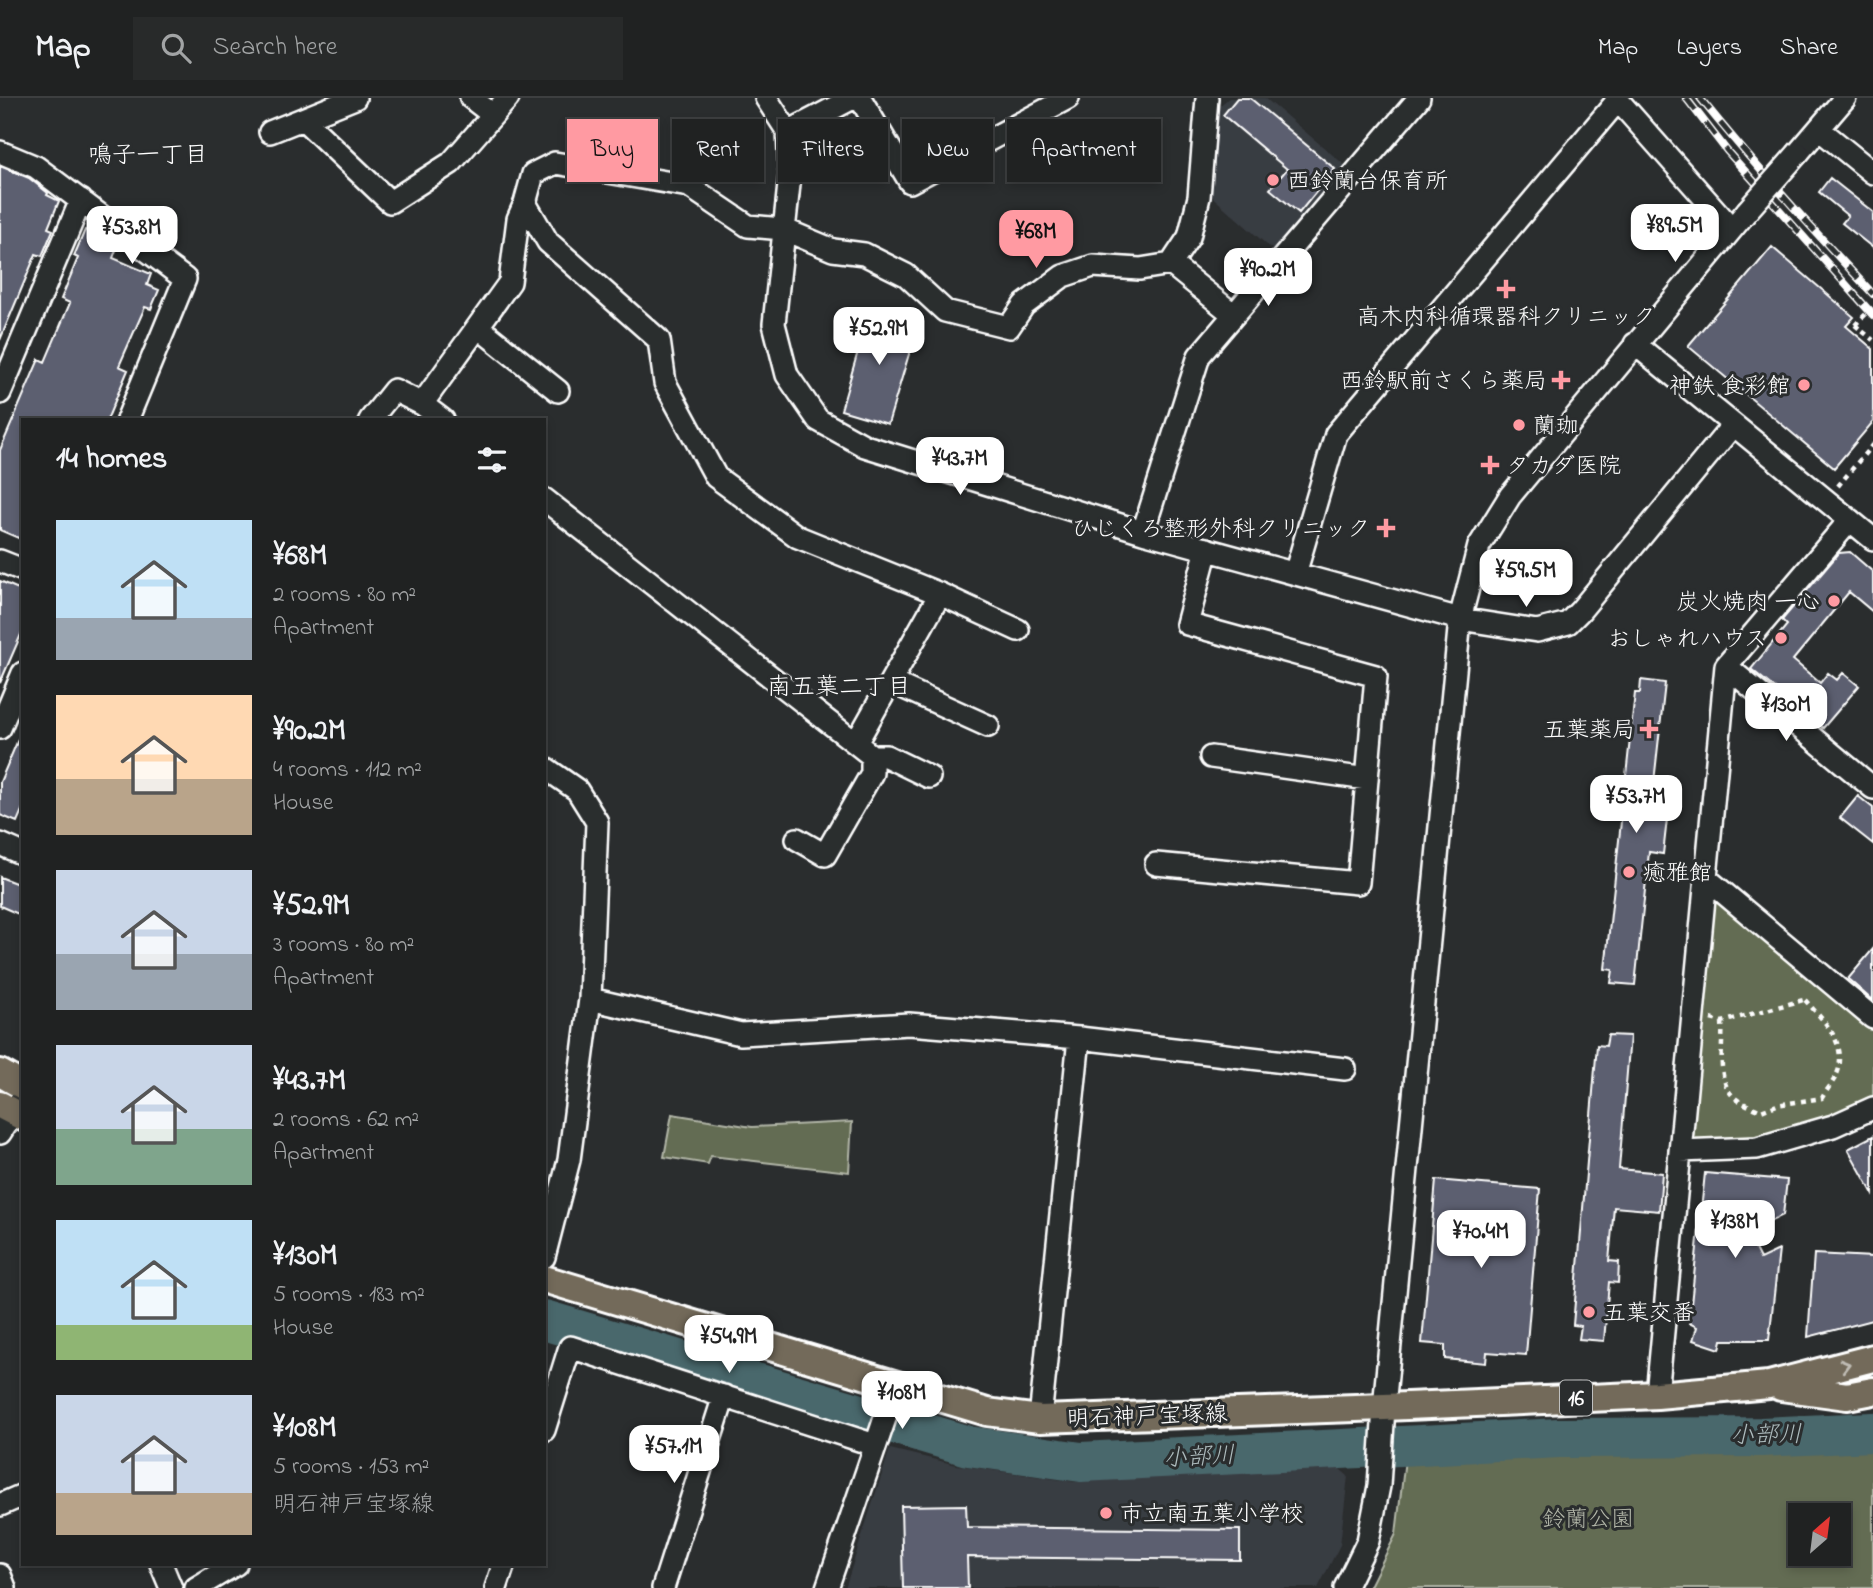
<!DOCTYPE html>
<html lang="en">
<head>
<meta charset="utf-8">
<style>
	:root { --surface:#202222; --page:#282a2a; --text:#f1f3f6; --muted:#a2a4a5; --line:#3d3f40; --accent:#ff9aa2 }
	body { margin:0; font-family:"Indie Flower","Klee One",sans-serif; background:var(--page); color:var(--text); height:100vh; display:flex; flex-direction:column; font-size:26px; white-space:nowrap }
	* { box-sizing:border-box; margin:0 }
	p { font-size:23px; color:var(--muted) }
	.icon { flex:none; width:38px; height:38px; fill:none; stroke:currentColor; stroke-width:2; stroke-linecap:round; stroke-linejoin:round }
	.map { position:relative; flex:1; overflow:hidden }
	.drawer { position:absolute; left:21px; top:320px; width:525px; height:1148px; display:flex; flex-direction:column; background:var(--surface); border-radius:0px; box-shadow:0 4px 10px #0003,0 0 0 2px var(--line) }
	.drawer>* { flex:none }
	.hud { position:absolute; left:567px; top:21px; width:665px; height:63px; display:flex; gap:14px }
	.needle { width:46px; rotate:28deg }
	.buttons { position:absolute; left:1788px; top:1405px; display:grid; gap:14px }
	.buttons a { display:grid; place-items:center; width:63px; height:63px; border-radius:0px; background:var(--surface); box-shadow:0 4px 10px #0003,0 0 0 2px var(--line); font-size:35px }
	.price { position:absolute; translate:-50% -60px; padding:0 16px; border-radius:14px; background:#fff; color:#222; font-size:23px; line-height:46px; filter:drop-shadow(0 2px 4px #0008) }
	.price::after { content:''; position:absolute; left:50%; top:42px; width:21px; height:16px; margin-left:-10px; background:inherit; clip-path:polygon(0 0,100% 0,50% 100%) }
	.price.active { background:var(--accent); color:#111 }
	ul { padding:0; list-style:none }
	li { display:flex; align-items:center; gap:21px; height:175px; padding:0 35px }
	li span { display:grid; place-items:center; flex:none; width:196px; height:140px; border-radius:0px; color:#555 }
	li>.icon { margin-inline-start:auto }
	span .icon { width:84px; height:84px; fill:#fffc; stroke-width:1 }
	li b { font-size:30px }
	h2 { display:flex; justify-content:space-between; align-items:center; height:84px; padding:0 35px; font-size:30px }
	.tag { padding:0 24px; border-radius:0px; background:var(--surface); box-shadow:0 4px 10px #0003,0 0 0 2px var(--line); font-size:24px; line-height:63px }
	.tag.active { background:var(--accent); color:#111 }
	header { display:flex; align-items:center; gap:42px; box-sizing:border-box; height:98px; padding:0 35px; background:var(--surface); border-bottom:2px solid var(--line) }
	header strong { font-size:33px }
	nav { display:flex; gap:38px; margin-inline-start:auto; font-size:24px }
	.search { width:490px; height:63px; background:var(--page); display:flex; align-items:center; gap:18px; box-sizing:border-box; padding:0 24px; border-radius:0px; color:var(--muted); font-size:26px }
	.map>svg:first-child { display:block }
</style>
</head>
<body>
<header>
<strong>Map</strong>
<div class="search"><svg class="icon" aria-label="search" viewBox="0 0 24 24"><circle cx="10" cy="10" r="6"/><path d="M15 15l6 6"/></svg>Search here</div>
<nav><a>Map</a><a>Layers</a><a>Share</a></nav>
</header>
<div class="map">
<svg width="1873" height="1490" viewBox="0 0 1873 1490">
	<rect width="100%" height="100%" fill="#2a2d2e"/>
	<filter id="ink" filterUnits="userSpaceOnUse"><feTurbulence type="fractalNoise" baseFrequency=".0143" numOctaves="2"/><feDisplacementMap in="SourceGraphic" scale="14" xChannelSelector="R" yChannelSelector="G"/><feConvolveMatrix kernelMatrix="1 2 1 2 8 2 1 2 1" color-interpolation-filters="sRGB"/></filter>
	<g filter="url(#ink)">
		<path fill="#393c42" d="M1229,0H1265L1347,69L1275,154L1208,95L1218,9Z
			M890,1351L957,1367L1075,1384L1335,1367L1348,1378L1340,1447L1318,1490H845Z"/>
		<path fill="#646c52" stroke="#b2b6a8" stroke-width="2" fill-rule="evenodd" d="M1706,780L1873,920V1010L1833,1028L1680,1053Z
			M672,1016L752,1029L852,1024L849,1074L711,1058L708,1066L664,1059Z
			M1873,1345V1490H1369L1396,1436L1405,1361L1559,1350L1768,1351ZM1801,1418H1839V1456H1801Z"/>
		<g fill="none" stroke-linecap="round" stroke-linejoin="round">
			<path stroke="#49676c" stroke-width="40" d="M544,1222L968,1348L1081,1364L1559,1340L1761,1339L1873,1334"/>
		</g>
		<path fill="#5c5e70" stroke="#fff" stroke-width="2" d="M1237,0H1250L1335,71L1299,115L1270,91L1287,71L1223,17Z
			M0,68L29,80L48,95L47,97L59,103L48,130L53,132L42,158L36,156L0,242Z
			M1830,80L1873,114V150L1842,125L1848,118L1819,94Z
			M85,132L118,147L113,160L151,176L147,187L159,192L151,211L145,209L119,268L128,272L107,322H23V442L0,432V352L39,261L45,264L70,205L61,201L78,160L74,158Z
			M1772,149L1854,219L1846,228L1873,251V324L1834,370L1688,248Z
			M870,212L918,226L888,326L841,312Z
			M1850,454L1873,474V514L1849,494L1793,562L1820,585L1828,575L1837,582L1843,575L1859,588L1823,630L1751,571L1787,527L1782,522L1839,455Z
			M0,483L23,493V532L0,585Z
			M1641,582L1665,585L1650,720L1667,721L1663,756L1649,754L1635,887L1611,885L1613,872L1605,871L1635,595H1640Z
			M23,630V710L17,724L0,717V684Z
			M1858,698L1873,710V746L1840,720Z
			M0,779L23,788V818L0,808Z
			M1873,851V903L1848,881Z
			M1608,937L1630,938L1619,1071L1662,1075L1659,1113L1614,1109L1609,1163L1619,1164L1618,1185L1609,1184L1604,1243L1579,1241L1581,1228L1573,1227L1597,947L1606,948Z
			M1873,1038V1096L1848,1051Z
			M1705,1075L1787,1082L1783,1117L1747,1135L1760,1161L1779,1152L1769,1242H1722L1720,1251L1693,1242L1697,1229L1689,1225Z
			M1436,1082L1540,1091L1526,1257L1487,1254L1486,1265L1445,1261V1247L1422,1245Z
			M1814,1156L1873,1159V1222L1808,1239Z
			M966,1407L967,1429L1240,1432V1462L967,1459L968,1490H903L901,1408Z"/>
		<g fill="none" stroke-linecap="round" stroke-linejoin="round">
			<defs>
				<path id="minor" d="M471,0L493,17
					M766,0L788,34L790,77L774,226L787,277L818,322L865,348L1143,434L1460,521L1537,533L1568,525L1580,513L1733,327
					M860,0L910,84L1068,0
					M1616,0L1732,131
					M304,22L390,104L451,65L508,0
					M1819,31L1873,75
					M270,34L355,0
					M788,34L853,0
					M0,54L36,69L185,181L127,322
					M1798,55L1845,0
					M525,105L548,144L659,242L665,285L716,379L798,439L940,496L1018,532
					M1171,166L1234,217
					M478,229L558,293
					M1635,246L1873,441
					M0,295L81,102
					M422,306L510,184L518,121L525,105L533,76L555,65L689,88L748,128L783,131L833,152L864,156L906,177L945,213L1009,229L1024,207L1063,178L1093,168L1140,171L1171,166L1189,139L1199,99L1207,0
					M370,322L394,292L422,306L443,322
					M544,401L872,658V675L825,757L797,741
					M1143,434L1199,258L1419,0
					M0,463L23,472
					M1295,476L1336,336L1618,2
					M1726,568L1873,690
					M891,584L988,628
					M0,630L23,575
					M856,645L940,496
					M872,658H886L929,679
					M1211,659L1367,681
					M544,669L577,692L597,724L590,901L569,1062L544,1159
					M0,746L23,756
					M1156,766L1358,785L1376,578L1187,526L1207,451
					M1706,780L1873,920
					M590,901L741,936L909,926L1079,940L1345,971
					M0,1035L23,999
					M1680,1053L1757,1050L1833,1028L1873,1010
					M1657,1297L1726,568L1850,422
					M1040,1321L1079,940
					M544,1332L570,1249L875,1347
					M0,1407L23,1397
					M161,1466L171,1490
					M0,1477L5,1490
					M196,1490L236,1466
					M496,1490L504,1466
					M663,1490L724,1298
					M827,1490L896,1288
					M1345,1490L1368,1443L1379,1388L1384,1309L1460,521L1479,448L1510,398L1747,113"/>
				<path id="major" d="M0,975L23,988
					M0,1007L23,1019
					M544,1181L987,1314L1040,1321L1384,1309L1657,1297L1769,1287L1873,1260
					M1781,1289L1847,1298L1873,1293"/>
			</defs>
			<use href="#minor" stroke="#fff" stroke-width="26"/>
			<use href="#major" stroke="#fff" stroke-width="32"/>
			<path stroke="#fff" stroke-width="4.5" stroke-dasharray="5 5" stroke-linecap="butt" d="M1855,227L1873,242
				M1838,388L1873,346
				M1711,921L1722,924L1807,901
				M1722,924C1724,947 1715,983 1735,1000C1742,1006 1753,1009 1761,1013L1777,1007L1822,1000C1827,991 1837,980 1839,970C1845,942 1822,921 1805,902"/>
			<use href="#minor" stroke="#2a2d2e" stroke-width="21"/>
			<use href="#major" stroke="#736b5a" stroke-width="26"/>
			<defs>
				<path id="rail" d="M1686,0L1727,53L1873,217
					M1700,0C1755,68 1813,132 1873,196"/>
			</defs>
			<use href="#rail" stroke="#fff" stroke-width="8"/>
			<use href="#rail" stroke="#2a2d2e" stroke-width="5" stroke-dasharray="16" stroke-linecap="butt"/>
			<defs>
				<path id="minor-bridge" d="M1747,113L1798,55"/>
			</defs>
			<use href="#minor-bridge" stroke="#fff" stroke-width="26" stroke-linecap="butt"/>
			<path stroke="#fff" stroke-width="4.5" stroke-dasharray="5 5" stroke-linecap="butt" d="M1855,227L1873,209"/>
			<use href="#minor-bridge" stroke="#2a2d2e" stroke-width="21"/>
		</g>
		<defs><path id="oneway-chevron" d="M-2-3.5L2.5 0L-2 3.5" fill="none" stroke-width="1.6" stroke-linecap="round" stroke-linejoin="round" transform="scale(1.75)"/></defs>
		<use stroke="#c0bcb5" href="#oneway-chevron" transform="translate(1845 1267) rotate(-15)"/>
	</g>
	<g fill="#ff9aa2" stroke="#2a2d2e" stroke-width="2.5">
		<circle cx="1273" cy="82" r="7"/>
		<path d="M1502.5 180.5h7v7h7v7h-7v7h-7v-7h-7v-7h7z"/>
		<path d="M1557.5 271.5h7v7h7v7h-7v7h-7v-7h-7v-7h7z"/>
		<circle cx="1804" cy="287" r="7"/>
		<circle cx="1519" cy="327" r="7"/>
		<path d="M1486.5 356.5h7v7h7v7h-7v7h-7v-7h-7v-7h7z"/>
		<path d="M1382.5 419.5h7v7h7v7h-7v7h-7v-7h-7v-7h7z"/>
		<circle cx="1834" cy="503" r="7"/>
		<circle cx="1781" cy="540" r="7"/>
		<path d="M1645.5 620.5h7v7h7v7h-7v7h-7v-7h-7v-7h7z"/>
		<circle cx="1629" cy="774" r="7"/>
		<circle cx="1589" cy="1214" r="7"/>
		<circle cx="1106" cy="1415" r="7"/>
	</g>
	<g text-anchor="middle" stroke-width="6" stroke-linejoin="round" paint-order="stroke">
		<rect fill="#2a2d2e" stroke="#bfc0c0" stroke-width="2" x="1560" y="1282.5" width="32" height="35" rx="5"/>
		<g font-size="21" font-weight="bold" fill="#fff">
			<text x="1576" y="1307">16</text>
		</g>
		<g font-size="23" fill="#fff" stroke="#2a2d2e" text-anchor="start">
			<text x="1287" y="90">西鈴蘭台保育所</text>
			<text x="1506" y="226" text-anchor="middle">高木内科循環器科クリニック</text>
			<text x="1547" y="290" text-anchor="end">西鈴駅前さくら薬局</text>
			<text x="1790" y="295" text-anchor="end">神鉄 食彩館</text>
			<text x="1533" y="335">蘭珈</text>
			<text x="1506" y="375">タカダ医院</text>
			<text x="1370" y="438" text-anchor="end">ひじくろ整形外科クリニック</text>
			<text x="1820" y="511" text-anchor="end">炭火焼肉 一心</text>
			<text x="1767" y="548" text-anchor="end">おしゃれハウス</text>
			<text x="1635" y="639" text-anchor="end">五葉薬局</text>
			<text x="1643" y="782">癒雅館</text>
			<text x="1603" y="1222">五葉交番</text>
			<text x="1120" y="1423">市立南五葉小学校</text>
		</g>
		<g font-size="23" fill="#fff" stroke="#2a2d2e">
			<text transform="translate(1147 1317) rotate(-2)" y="8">明石神戸宝塚線</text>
		</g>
		<g font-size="23" fill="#b2b6a8" stroke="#2a2d2e">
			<text x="1588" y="1428">鈴蘭公園</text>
		</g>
		<g font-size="24" fill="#fff" stroke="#2a2d2e">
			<text x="148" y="64">鳴子一丁目</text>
			<text x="839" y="596">南五葉二丁目</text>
		</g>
		<g font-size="24" font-style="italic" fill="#adbbbd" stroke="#2a2d2e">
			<text transform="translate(1766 1336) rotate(-1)" y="8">小部川</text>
			<text transform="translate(1199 1358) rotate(-3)" y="8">小部川</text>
		</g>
	</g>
</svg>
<div class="buttons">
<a><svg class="needle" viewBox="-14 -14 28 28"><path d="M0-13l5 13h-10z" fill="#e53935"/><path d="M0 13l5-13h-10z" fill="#a2a4a5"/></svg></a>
</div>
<b class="price" style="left:1675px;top:166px">¥89.5M</b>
<b class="price" style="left:132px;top:168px">¥53.8M</b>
<b class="price active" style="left:1036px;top:172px">¥68M</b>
<b class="price" style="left:1268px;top:210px">¥90.2M</b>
<b class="price" style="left:879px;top:269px">¥52.9M</b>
<b class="price" style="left:960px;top:399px">¥43.7M</b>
<b class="price" style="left:1526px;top:511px">¥59.5M</b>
<b class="price" style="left:1786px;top:645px">¥130M</b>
<b class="price" style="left:1636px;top:737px">¥53.7M</b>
<b class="price" style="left:1735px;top:1162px">¥138M</b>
<b class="price" style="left:1481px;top:1172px">¥70.4M</b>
<b class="price" style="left:729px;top:1277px">¥54.9M</b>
<b class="price" style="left:902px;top:1333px">¥108M</b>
<b class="price" style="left:674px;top:1387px">¥57.1M</b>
<div class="hud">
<a class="tag active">Buy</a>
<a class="tag">Rent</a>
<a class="tag">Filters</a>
<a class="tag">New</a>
<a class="tag">Apartment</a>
</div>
<section class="drawer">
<h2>14 homes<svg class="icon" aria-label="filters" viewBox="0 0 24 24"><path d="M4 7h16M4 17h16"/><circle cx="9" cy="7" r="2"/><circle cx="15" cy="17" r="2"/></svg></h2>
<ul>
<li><span style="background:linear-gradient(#bfe0f5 70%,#9aa5b1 0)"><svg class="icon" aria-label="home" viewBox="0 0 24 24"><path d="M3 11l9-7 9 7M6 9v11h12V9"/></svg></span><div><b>¥68M</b><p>2 rooms · 80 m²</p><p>Apartment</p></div></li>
<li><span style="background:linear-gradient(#ffd9b3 60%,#b9a48a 0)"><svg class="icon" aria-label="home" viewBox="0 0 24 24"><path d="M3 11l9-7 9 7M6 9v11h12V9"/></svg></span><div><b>¥90.2M</b><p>4 rooms · 112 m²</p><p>House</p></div></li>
<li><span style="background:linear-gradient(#c9d6e8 60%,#9aa5b1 0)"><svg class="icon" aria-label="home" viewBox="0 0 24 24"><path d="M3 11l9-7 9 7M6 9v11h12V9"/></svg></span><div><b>¥52.9M</b><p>3 rooms · 80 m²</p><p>Apartment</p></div></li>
<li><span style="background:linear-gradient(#c9d6e8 60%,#7fa58c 0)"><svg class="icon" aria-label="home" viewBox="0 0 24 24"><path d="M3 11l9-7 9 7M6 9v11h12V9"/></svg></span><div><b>¥43.7M</b><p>2 rooms · 62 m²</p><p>Apartment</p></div></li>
<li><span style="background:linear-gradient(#bfe0f5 75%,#8fb573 0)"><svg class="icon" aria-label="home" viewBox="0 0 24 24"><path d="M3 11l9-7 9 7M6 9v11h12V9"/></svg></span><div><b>¥130M</b><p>5 rooms · 183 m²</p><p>House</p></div></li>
<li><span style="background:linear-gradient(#c9d6e8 70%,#b9a48a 0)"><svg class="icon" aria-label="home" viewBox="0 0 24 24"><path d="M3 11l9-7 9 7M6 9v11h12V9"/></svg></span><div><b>¥108M</b><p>5 rooms · 153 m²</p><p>明石神戸宝塚線</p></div></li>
</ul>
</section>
</div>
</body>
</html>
